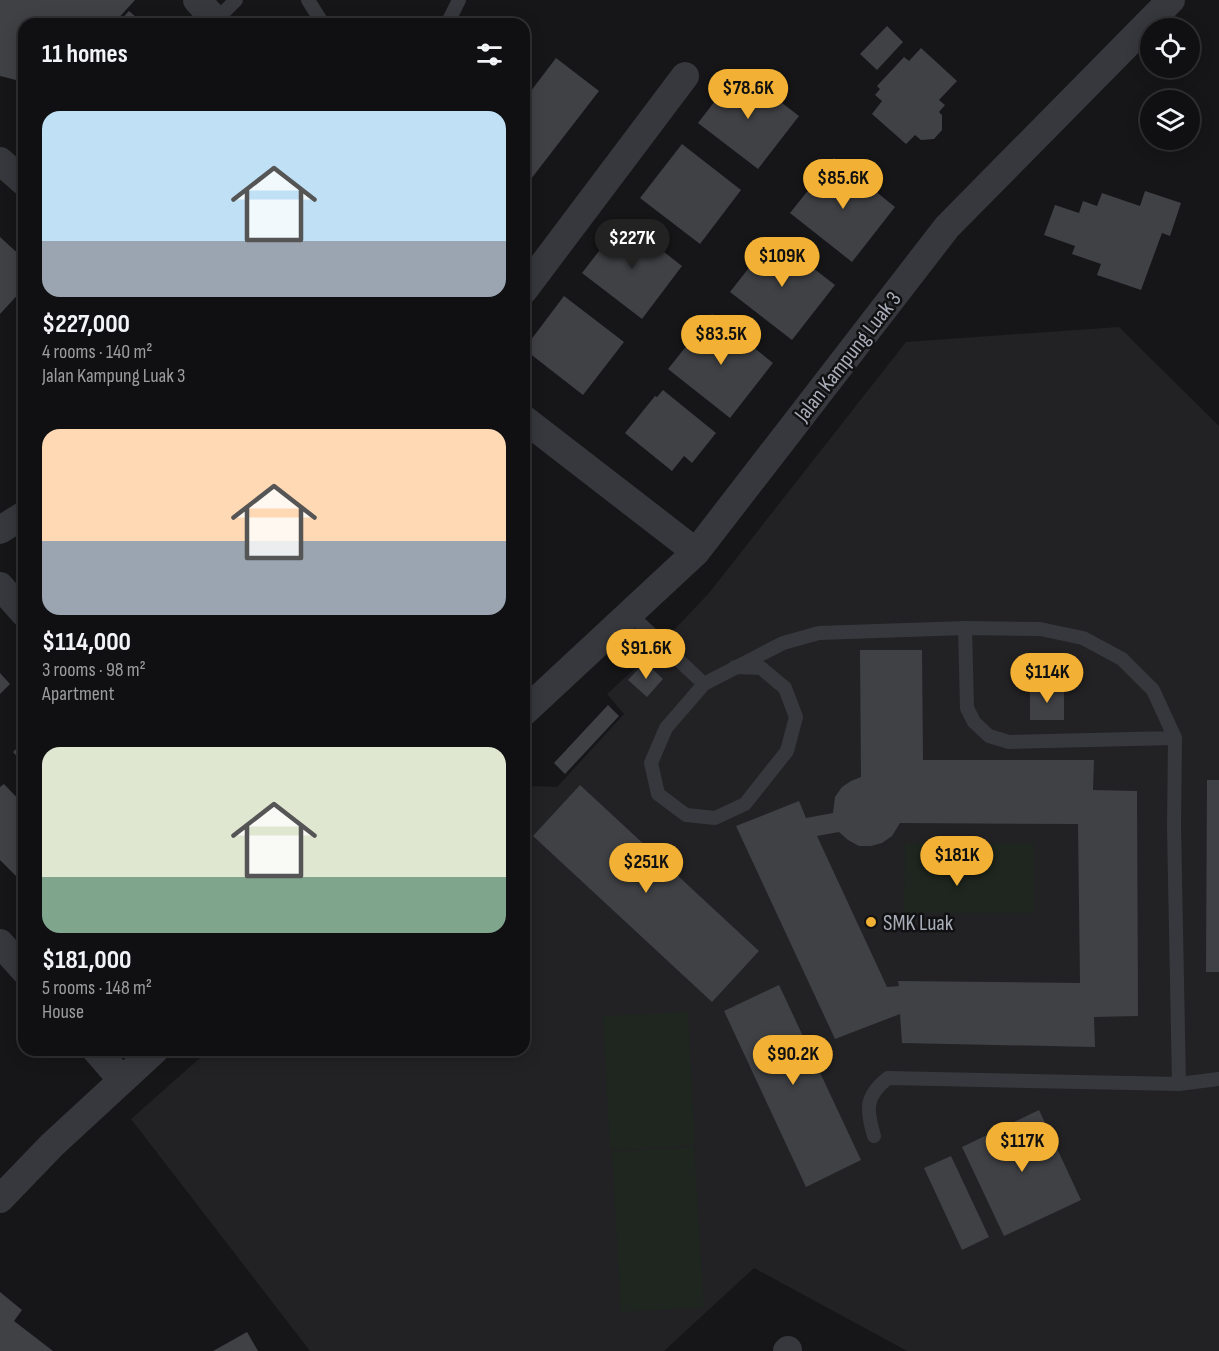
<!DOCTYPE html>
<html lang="en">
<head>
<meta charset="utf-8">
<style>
	:root { --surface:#101012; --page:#19191b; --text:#f1f3f6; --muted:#9c9d9f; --line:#303032; --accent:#f2b134 }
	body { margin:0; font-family:"Sofia Sans Condensed",sans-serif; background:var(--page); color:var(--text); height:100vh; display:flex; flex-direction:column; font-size:22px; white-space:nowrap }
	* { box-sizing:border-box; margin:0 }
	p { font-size:20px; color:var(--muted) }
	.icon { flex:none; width:33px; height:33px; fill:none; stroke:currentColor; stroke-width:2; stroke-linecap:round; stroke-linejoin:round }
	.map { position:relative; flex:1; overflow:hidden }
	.sheet { position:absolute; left:18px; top:18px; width:512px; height:1038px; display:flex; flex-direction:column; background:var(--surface); border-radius:18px; box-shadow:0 3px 15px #0003,0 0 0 2px var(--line) }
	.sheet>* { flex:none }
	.fabs { position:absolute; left:1140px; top:18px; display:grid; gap:12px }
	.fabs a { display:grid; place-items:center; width:60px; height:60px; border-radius:50%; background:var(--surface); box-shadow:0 3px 15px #0003,0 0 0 2px var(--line); font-size:30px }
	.price { position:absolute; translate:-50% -51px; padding:0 14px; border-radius:21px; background:var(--accent); color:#111; font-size:20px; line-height:39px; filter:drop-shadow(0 2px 3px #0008) }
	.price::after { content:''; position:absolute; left:50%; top:36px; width:18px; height:14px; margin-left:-9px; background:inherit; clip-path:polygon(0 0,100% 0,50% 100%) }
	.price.current { background:#222; color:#fff }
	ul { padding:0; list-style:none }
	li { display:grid; align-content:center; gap:12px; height:318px; padding:0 24px }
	li span { display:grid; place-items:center; height:186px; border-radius:18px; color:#555 }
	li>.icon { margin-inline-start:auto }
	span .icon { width:108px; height:108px; fill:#fffc; stroke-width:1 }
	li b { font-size:26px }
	h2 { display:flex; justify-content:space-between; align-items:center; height:72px; padding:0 24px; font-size:26px }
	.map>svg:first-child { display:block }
</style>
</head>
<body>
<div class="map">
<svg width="1219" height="1351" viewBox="0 0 1219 1351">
	<rect width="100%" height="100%" fill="#161618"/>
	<path fill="#222225" d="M1119,327L1219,426V1351H907L754,1268L664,1351H310L131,1119L209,1050H524V794L534,786L557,787L624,714L607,694L652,653L709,593L906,342Z"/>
	<path fill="#1e261f" d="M905,843H1034V913H904Z
		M688,1012L695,1145L610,1150L603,1016Z
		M694,1147L704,1307L621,1312L612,1152Z"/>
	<path fill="#404145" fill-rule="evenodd" d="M0,0H135L113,24H24V82L0,76Z
		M129,11L144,24H117Z
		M887,26L903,42L877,70L860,54Z
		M921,48L957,81L939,100L945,105L939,112L942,115V130L934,139L921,140L915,135L906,144L872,114L882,101L875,95L880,89L877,86L904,57L909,61Z
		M556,58L599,91L524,188V100Z
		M739,70L799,116L758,169L698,123Z
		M682,144L741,190L700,244L640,198Z
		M834,158L895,207L852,262L790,213Z
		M1145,191L1181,203L1170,236L1162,233L1141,290L1097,275L1101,264L1072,254L1075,246L1044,235L1055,205L1079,213L1083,201L1097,206L1102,193L1140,206Z
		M623,220L682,266L642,319L582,273Z
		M0,237L24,259V288L0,314Z
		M773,237L835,285L792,340L730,292Z
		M564,296L624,342L583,395L524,349Z
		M712,314L773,363L730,418L668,369Z
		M663,390L716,433L692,463L684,456L672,471L625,433L655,396L657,397Z
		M860,650H922L923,760H1094L1093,790L1137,791L1138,1016L1094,1017L1095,1047L902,1043L900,1014L835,1039L736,826L799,801L806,818L833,813L835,797L842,787L851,781L861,777ZM900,823L1078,824L1080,983L898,981L899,986L887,987L817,836L839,832L848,840L859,846H871L882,843L892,836Z
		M645,662L663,679L647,697L628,680Z
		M0,673L10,684L0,694Z
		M1030,688H1064V720H1030Z
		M608,705L619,716L565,774L554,763Z
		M24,741V764L13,752Z
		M1207,780H1219V972H1206Z
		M4,784L24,805L23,883L0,860V787Z
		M580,785L759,951L712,1002L533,836Z
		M779,985L861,1160L806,1187L724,1011Z
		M1039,1110L1081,1200L1004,1236L962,1147Z
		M951,1156L989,1237L962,1250L924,1168Z
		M0,1292L22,1310L14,1321L53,1351H0Z
		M247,1332L258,1351H213Z"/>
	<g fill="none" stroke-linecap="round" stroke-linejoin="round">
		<path stroke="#37383d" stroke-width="14" d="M308,0L323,24
			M216,20L236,0
			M447,24L459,0
			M630,614L704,684L783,643L819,633L965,628L1040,629L1083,638L1122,659L1153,690L1175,738L1174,827L1179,1084
			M965,628L967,708L974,722L989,736L1009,742L1175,738
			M704,684L666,728L651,763L658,794L686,815L715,818L745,804L787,751L796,717L785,688L761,668L735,667
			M874,1136C866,1109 865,1096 888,1078L1179,1084L1219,1079"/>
		<path stroke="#37383d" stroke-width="28" d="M197,0L219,24
			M0,161L24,182
			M524,290L685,76
			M524,419L696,552
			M0,530L24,515
			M0,586L24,613
			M524,712L696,552L947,227L1171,0
			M0,943L24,970
			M96,1050L122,1080
			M0,1199L52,1145L155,1050
			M787,1351L788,1350"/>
	</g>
	<circle fill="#f2b134" stroke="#111113" stroke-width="2" cx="871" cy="922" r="6"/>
	<g text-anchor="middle" stroke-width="5" stroke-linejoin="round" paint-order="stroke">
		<g font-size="22" fill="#a8adb8" stroke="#111113">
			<text transform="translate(847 356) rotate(-52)" y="8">Jalan Kampung Luak 3</text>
		</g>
		<g font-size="22" fill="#a8adb8" stroke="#111113" text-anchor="start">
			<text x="883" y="930">SMK Luak</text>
		</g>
	</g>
</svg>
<div class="fabs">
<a><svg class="icon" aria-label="locate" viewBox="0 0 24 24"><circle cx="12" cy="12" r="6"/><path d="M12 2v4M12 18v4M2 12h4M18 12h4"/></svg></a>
<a><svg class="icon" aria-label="layers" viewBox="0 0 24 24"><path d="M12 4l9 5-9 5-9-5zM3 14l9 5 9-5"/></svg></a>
</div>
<b class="price" style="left:748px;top:120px">$78.6K</b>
<b class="price" style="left:843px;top:210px">$85.6K</b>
<b class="price current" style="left:632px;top:270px">$227K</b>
<b class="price" style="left:782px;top:288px">$109K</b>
<b class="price" style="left:721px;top:366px">$83.5K</b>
<b class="price" style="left:646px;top:680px">$91.6K</b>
<b class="price" style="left:1047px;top:704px">$114K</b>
<b class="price" style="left:957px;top:887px">$181K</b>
<b class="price" style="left:646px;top:894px">$251K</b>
<b class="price" style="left:793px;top:1086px">$90.2K</b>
<b class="price" style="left:1022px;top:1173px">$117K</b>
<section class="sheet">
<h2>11 homes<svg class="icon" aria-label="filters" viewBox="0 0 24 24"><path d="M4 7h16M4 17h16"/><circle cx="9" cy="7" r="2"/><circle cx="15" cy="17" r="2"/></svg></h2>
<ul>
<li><span style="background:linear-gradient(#bfe0f5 70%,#9aa5b1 0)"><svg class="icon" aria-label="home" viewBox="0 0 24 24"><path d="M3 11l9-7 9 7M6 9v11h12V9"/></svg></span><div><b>$227,000</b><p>4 rooms · 140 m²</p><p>Jalan Kampung Luak 3</p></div></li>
<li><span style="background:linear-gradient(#ffd9b3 60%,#9aa5b1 0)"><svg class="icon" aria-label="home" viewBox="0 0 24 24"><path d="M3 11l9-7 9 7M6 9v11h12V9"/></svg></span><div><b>$114,000</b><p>3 rooms · 98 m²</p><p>Apartment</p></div></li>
<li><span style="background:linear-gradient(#dfe7d0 70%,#7fa58c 0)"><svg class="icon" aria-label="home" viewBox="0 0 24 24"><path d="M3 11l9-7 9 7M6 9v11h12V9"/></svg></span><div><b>$181,000</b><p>5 rooms · 148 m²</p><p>House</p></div></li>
</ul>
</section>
</div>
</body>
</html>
